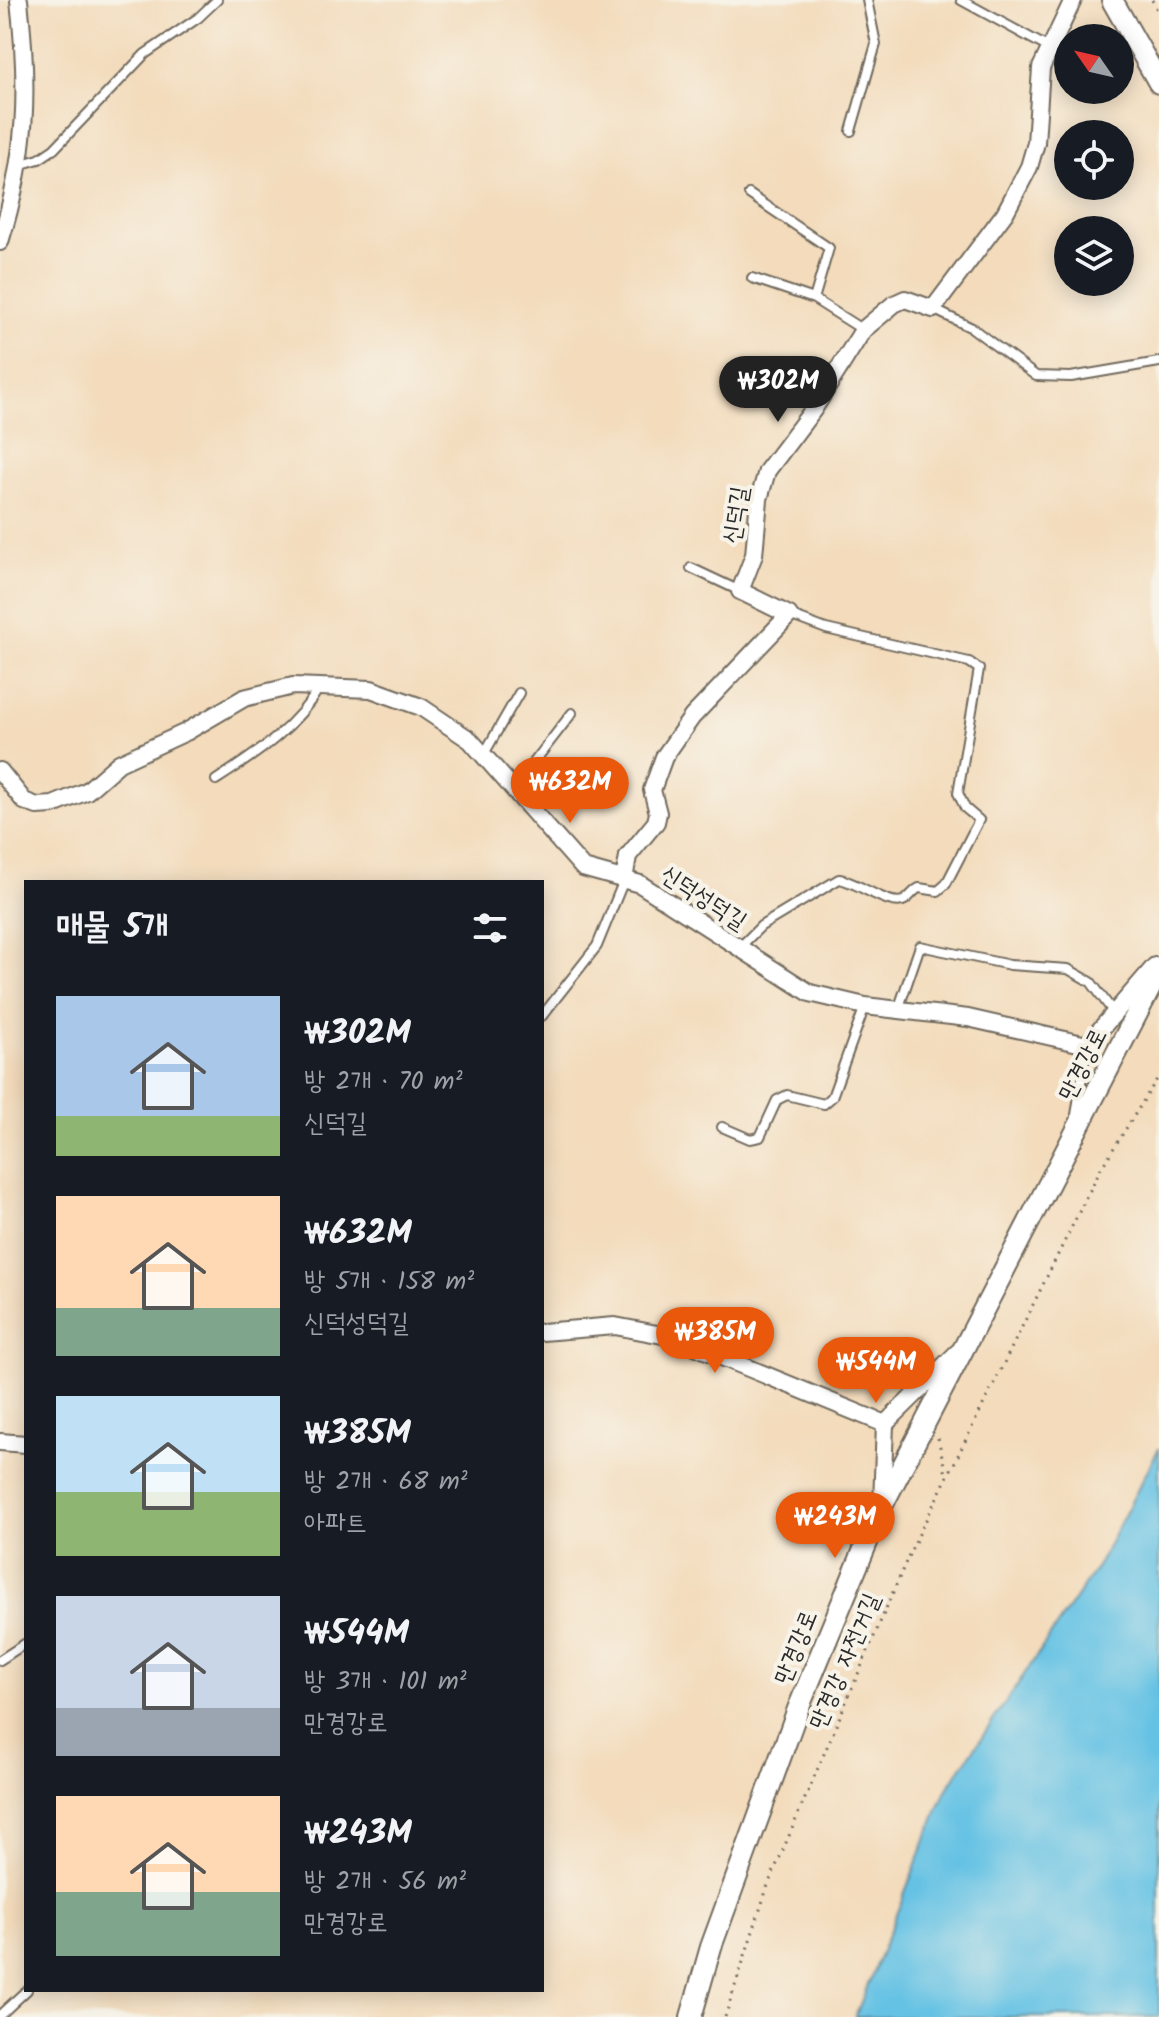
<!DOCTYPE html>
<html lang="ko">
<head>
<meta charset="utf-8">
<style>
	:root { --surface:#171b24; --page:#20242c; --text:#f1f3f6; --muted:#9ea1a6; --accent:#ea580c }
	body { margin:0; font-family:Kalam,"Poor Story",sans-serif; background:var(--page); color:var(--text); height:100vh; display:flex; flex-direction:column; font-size:30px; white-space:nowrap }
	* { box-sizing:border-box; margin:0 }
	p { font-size:26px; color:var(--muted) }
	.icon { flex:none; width:44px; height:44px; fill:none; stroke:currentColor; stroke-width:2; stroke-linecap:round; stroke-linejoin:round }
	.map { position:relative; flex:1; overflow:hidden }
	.sheet { position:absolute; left:24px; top:880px; width:520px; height:1112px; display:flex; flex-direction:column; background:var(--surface); border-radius:0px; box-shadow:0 4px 20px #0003 }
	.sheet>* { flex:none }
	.needle { width:52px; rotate:304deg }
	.fabs { position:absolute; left:1054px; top:24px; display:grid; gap:16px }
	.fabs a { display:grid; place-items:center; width:80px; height:80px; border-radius:50%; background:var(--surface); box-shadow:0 4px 20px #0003; font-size:40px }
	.price { position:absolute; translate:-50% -68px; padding:0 18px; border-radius:28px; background:var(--accent); color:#fff; font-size:26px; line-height:52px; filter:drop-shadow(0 2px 4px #0008) }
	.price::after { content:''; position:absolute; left:50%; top:48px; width:24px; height:18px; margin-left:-12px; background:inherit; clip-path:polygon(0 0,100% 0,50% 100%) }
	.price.active { background:#222; color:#fff }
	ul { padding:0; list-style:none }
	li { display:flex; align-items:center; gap:24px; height:200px; padding:0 32px }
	li span { display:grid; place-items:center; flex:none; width:224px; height:160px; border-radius:0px; color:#555 }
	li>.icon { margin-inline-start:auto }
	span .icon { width:96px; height:96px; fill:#fffc; stroke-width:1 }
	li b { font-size:34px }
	h2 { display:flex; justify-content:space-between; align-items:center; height:96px; padding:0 32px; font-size:34px }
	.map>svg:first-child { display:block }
</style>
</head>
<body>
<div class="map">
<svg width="1159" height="2017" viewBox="0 0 1159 2017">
	<rect width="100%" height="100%" fill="#f7f3e8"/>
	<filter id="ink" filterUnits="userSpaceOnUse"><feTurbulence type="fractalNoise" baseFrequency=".0125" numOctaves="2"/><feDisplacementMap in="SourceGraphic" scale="16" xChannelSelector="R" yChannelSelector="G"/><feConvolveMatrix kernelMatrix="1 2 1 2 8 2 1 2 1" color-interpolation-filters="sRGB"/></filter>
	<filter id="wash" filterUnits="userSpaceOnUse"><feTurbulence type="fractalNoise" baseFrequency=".006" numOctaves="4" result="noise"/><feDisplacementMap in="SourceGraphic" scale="32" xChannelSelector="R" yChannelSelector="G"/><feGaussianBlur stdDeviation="1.8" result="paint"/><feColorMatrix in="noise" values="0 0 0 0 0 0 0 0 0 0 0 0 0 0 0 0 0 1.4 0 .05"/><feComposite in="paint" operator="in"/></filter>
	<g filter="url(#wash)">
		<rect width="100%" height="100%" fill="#f3dbbb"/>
		<path fill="#66c2e4" stroke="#487688" stroke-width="2" d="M1159,1448V2017H855L945,1792L1100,1562Z"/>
	</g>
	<g filter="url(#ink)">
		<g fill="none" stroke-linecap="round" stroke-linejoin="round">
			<defs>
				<path id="service" d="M961,0L1049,48
					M851,131L876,44L867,0
					M22,164L39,159L54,149L145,54L198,18L217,0
					M749,194L829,248L814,299
					M752,278L814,299L863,330
					M933,309L972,328L1036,376L1071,377L1159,362
					M691,568L740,591
					M484,754L519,693
					M216,780C258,753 296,728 321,685
					M514,788L572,713
					M739,948L761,926L839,879C856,881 892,909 905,900C910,897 913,891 919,888L938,891L946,884L979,820L965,808L958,793L979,669L969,662L826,629L789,615
					M898,1010L920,946L1010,965L1068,969L1091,982L1114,1013
					M542,1016L597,946L624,880
					M1076,1115L1087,1045
					M722,1127L750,1139L760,1137L777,1100L787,1095L824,1104L832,1097L865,1006
					M0,1660L26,1643
					M0,2015L27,1990"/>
				<path id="minor" d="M0,242C27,155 29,91 19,0
					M0,771L24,801L37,806L53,805L87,791L119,763L186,732L244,698L293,686L371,689L421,707L470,740L583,868L640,884L810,993L865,1006L968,1018L1087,1045L1155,966
					M624,880L628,856L656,822L658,813L652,790L664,757L692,717L789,615L740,591L754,555L759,499L767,471L813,410L863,330L894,304L905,299L933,309L1005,213L1029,167L1036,143L1041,68L1073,0
					M542,1332L615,1326L673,1337L885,1424
					M0,1442L26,1444
					M882,1503L885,1424L958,1352"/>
				<path id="tertiary" d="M1112,0L1159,83
					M691,2017L711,1947L798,1709L882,1506L1159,971"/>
			</defs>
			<use href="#service" stroke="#71695d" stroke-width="12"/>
			<use href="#minor" stroke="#71695d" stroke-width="20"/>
			<use href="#tertiary" stroke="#71695d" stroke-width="24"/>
			<path stroke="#71695d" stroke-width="3" stroke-dasharray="2 6" stroke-linecap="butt" d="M1152,0L1159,14
				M938,1438L946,1474
				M725,2017L768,1885L911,1550L1100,1170L1159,1076"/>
			<use href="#service" stroke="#fff" stroke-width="8"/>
			<use href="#minor" stroke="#fff" stroke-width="16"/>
			<use href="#tertiary" stroke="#fff" stroke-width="20"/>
		</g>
	</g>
	<g text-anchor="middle" stroke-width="8" stroke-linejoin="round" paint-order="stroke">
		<g font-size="24" fill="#2b2b2b" stroke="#f7f3e8">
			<text transform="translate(735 515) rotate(-81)" y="8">신덕길</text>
			<text transform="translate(704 897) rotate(33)" y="8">신덕성덕길</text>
			<text transform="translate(1082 1064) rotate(-63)" y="8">만경강로</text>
			<text transform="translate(795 1647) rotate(-68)" y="8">만경강로</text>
			<text transform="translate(844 1661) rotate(-67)" y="8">만경강 자전거길</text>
		</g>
	</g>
</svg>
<div class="fabs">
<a><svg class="needle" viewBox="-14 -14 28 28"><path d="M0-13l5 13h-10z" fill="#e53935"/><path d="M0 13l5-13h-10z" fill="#9ea1a6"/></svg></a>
<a><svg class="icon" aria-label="locate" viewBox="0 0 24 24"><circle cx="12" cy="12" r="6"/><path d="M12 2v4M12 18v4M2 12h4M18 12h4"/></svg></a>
<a><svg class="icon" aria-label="layers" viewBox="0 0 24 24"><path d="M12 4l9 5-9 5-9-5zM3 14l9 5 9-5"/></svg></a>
</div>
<b class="price active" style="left:778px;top:424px">₩302M</b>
<b class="price" style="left:570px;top:825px">₩632M</b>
<b class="price" style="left:715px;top:1375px">₩385M</b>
<b class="price" style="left:876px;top:1405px">₩544M</b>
<b class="price" style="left:835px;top:1560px">₩243M</b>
<section class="sheet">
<h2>매물 5개<svg class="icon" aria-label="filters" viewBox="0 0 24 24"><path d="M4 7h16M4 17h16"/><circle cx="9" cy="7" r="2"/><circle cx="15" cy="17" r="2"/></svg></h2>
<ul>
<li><span style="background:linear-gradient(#a9c7e8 75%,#8fb573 0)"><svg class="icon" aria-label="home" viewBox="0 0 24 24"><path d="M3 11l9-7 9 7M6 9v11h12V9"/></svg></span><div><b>₩302M</b><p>방 2개 · 70 m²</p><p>신덕길</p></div></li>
<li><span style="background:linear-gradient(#ffd9b3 70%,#7fa58c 0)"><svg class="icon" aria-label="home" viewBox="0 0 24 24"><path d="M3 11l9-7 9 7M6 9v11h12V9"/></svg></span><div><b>₩632M</b><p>방 5개 · 158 m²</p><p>신덕성덕길</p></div></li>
<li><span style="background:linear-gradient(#bfe0f5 60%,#8fb573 0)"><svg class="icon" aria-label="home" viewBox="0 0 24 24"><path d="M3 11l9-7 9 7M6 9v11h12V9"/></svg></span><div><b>₩385M</b><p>방 2개 · 68 m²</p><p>아파트</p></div></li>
<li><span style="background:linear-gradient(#c9d6e8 70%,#9aa5b1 0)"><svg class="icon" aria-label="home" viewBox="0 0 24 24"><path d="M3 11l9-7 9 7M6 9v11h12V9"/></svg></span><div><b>₩544M</b><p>방 3개 · 101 m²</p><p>만경강로</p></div></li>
<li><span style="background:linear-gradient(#ffd9b3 60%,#7fa58c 0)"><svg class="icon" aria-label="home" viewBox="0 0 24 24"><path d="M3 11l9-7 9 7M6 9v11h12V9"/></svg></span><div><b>₩243M</b><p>방 2개 · 56 m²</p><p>만경강로</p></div></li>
</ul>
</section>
</div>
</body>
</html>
